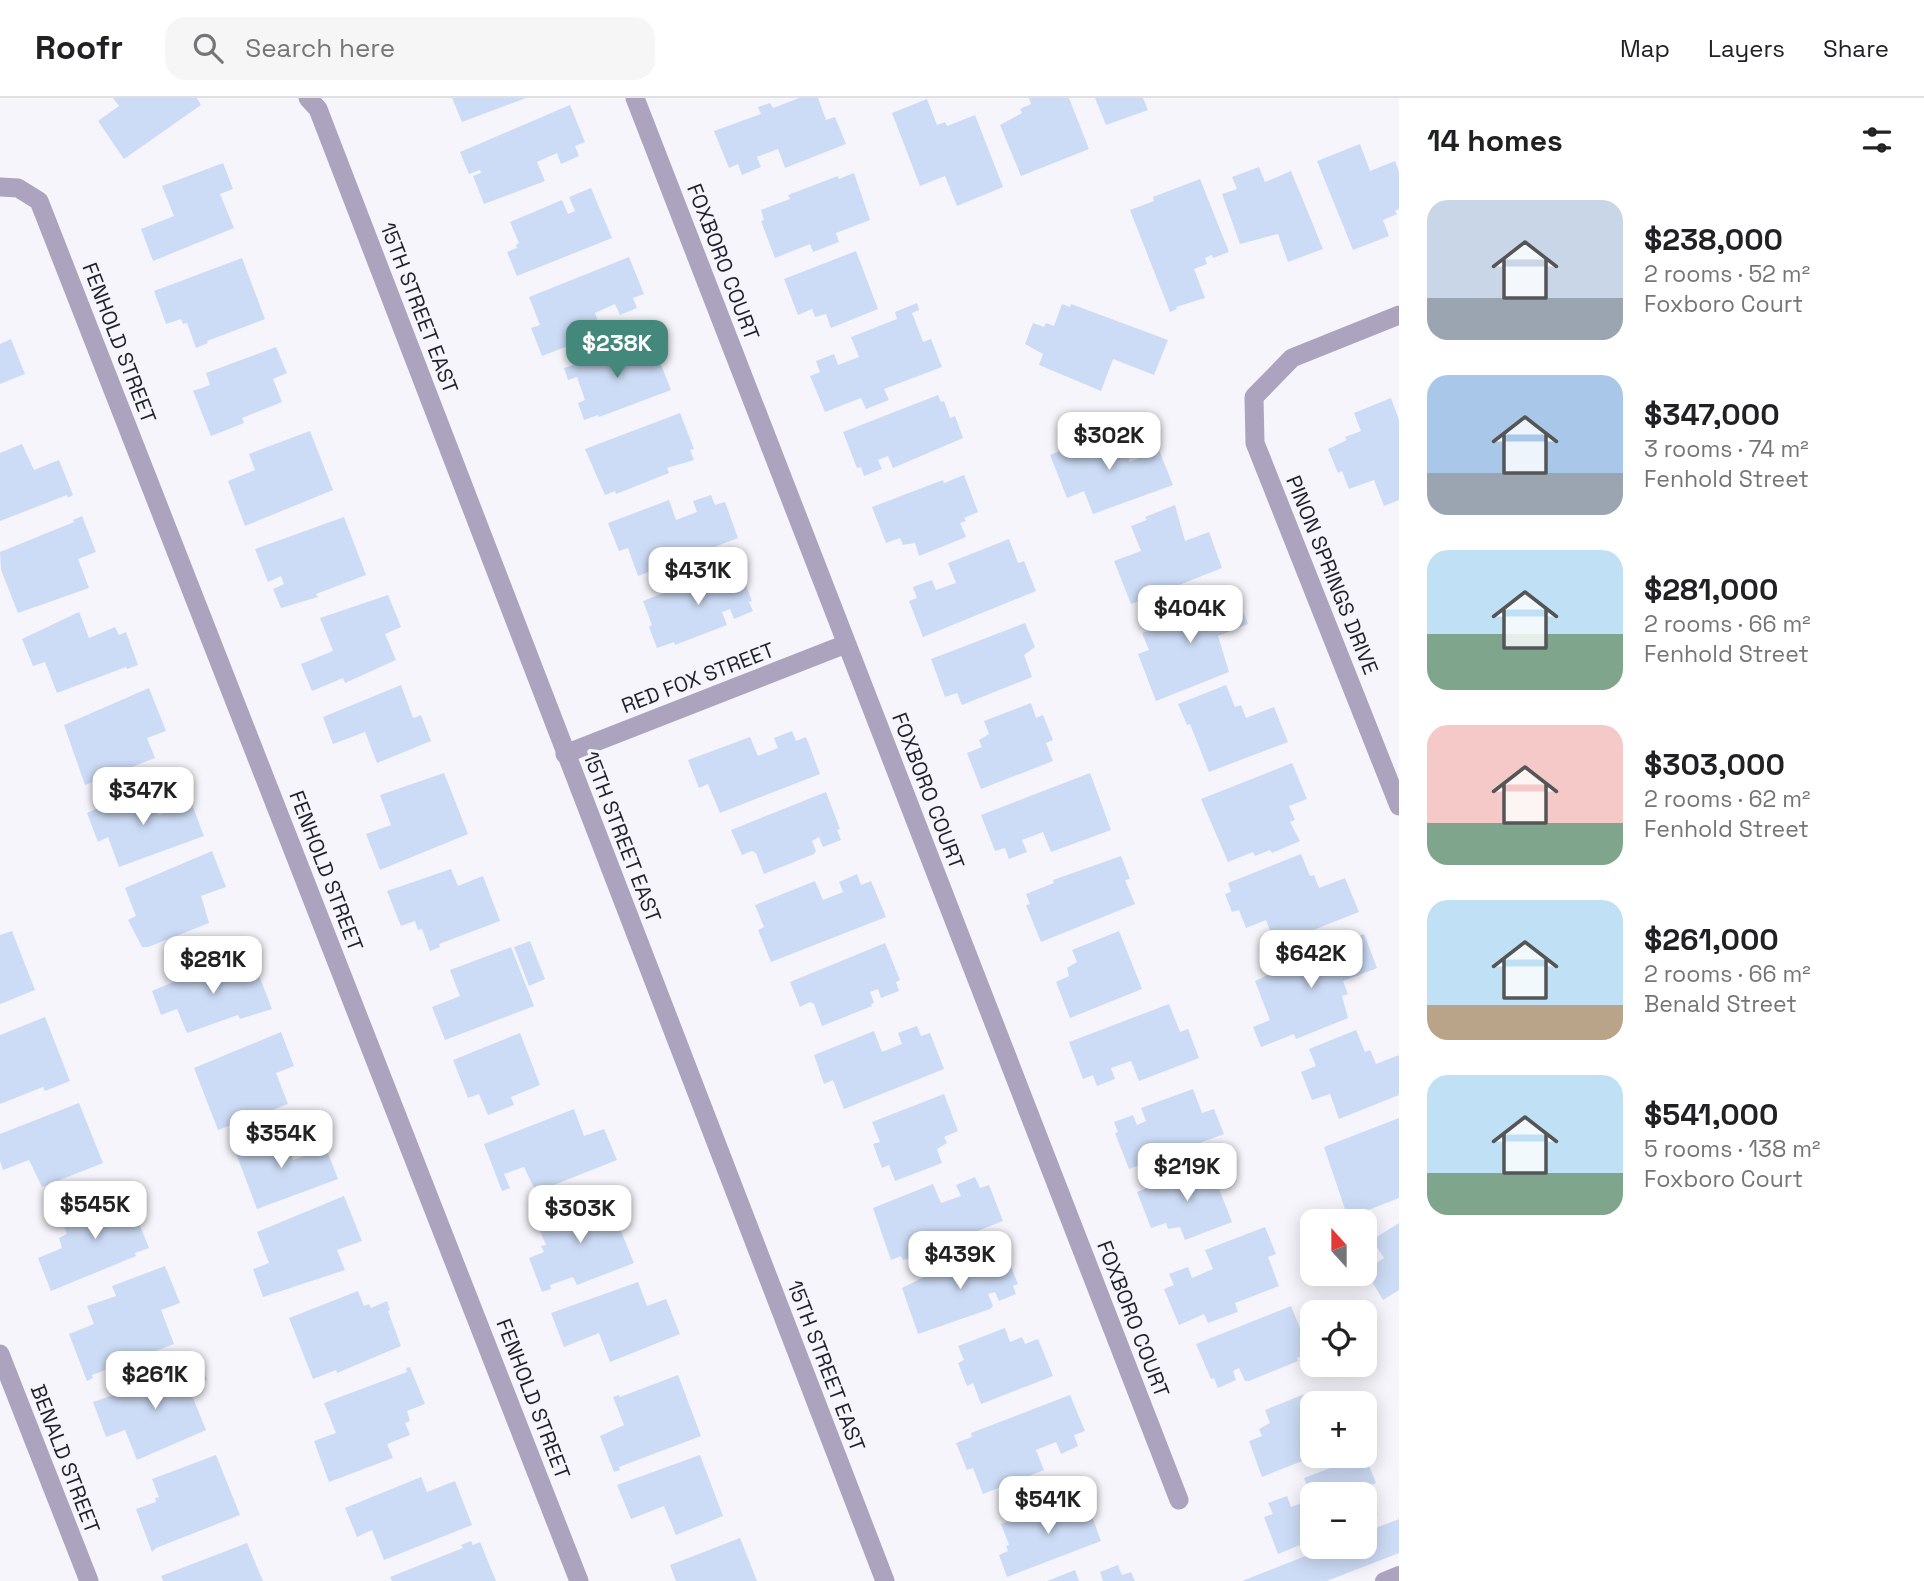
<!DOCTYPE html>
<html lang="en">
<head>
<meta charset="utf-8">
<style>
	:root { --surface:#fff; --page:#f6f6f6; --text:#202124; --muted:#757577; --line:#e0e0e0; --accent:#44887b }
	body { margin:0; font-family:"Space Grotesk",sans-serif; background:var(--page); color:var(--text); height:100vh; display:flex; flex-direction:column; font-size:26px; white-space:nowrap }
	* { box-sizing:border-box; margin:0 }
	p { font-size:23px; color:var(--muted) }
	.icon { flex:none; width:38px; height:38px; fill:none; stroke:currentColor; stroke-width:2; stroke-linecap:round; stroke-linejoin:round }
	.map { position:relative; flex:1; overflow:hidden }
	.drawer { display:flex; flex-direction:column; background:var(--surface); width:525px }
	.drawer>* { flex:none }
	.needle { width:46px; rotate:339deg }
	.fabs { position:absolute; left:1300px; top:1111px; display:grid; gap:14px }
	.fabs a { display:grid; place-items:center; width:77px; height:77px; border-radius:14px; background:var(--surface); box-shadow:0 4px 18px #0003; font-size:35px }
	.price { position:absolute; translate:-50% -60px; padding:0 16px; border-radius:14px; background:#fff; color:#222; font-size:23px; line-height:46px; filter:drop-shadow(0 2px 4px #0008) }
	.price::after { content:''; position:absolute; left:50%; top:42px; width:21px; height:16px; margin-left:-10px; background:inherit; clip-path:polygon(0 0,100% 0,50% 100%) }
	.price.active { background:var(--accent); color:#fff }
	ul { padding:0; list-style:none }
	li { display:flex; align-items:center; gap:21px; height:175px; padding:0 28px }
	li span { display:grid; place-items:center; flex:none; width:196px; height:140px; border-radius:21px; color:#555 }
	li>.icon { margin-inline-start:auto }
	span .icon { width:84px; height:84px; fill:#fffc; stroke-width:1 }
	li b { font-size:30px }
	h2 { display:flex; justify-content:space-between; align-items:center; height:84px; padding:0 28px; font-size:30px }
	header { display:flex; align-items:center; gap:42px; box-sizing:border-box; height:98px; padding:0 35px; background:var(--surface); border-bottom:2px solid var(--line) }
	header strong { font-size:33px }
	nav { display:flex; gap:38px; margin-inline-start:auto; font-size:24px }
	.search { width:490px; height:63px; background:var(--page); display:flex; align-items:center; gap:18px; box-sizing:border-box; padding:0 24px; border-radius:21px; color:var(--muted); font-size:26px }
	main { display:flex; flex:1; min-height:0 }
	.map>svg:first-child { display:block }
</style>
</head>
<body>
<header>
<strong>Roofr</strong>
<div class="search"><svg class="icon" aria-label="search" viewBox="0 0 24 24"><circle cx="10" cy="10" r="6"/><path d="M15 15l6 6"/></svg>Search here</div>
<nav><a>Map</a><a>Layers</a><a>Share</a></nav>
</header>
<main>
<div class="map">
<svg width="1399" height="1483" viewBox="0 0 1399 1483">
	<rect width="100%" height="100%" fill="#f5f5fb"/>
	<path fill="#cddcf6" d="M113,0H197L201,7L124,61L98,23L119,8Z
		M452,0H526L462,24Z
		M799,0H818L826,22L835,19L846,46L785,70L778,51L757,59L761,69L742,77L738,66L729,70L714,33L761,16L758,9L770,5L773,10Z
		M1029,0H1069L1089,51L1021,78L1000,27L1022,15L1020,11L1031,6Z
		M1095,0H1143L1148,12L1106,27Z
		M927,1L937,27L945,24L947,28L975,17L1003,89L957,108L945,78L920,88L892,15Z
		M570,7L585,44L575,48L579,58L561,66L557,55L537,64L545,83L484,106L473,78L481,75L480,72L469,76L460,54Z
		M1360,46L1370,73L1395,63L1399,74V111L1395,113L1397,116L1383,122L1389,138L1353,152L1317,63Z
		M223,65L233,91L220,96L234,130L153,163L141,131L174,118L162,88Z
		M1259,69L1265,84L1291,73L1323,151L1288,164L1278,136L1240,146L1222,96L1237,91L1232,79Z
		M854,75L870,122L836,135L839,144L813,154L810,146L775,160L761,123L764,122L761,112L790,101L788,97L838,78L839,81Z
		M1200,81L1229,154L1213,160L1212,157L1205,160L1207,166L1194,171L1205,200L1176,209L1177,211L1170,214L1130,112L1154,103L1153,99Z
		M591,90L612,140L517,178L507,154L517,150L516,147L519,145L510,124L562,102L568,116L575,113L569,99Z
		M856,153L878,211L831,230L826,216L815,219L812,211L798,217L784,181Z
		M629,159L644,196L633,200L637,210L620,217L615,206L595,215L602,235L542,258L531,230L540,227L529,199Z
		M242,160L265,221L207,243L208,245L196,250L187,225L183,226L181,221L166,226L154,193Z
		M917,205L919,212L912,215L923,244L931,241L942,269L884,291L889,302L866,311L861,300L825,314L810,278L820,274L816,263L834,256L838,267L859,259L851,239L897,221L895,214Z
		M1062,206L1070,209L1071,206L1168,242L1154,277L1113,261L1101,293L1039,267L1043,256L1025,246L1033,225L1044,229L1046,225L1054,228Z
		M11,241L25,276L0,286V246Z
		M624,244L628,257L640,254L642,258L656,254L671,292L599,319L598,317L584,322L578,305L585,302L577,279L568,282L564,270L579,265L577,261Z
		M276,249L287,275L273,281L282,304L242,320L244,325L211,338L193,293L210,287L206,275Z
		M938,297L941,304L944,303L950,320L955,318L963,340L893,370L888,358L878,362L882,371L864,378L861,369L857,370L843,334Z
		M1391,300L1399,322V402L1384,408L1374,382L1349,391L1342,373L1338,375L1328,351L1347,342L1345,339L1361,333L1354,315Z
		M680,315L694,351L690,352L694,362L667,370L669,375L616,396L615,393L605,397L585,351Z
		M1113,331L1121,352L1125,350L1130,364L1159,352L1173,387L1093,416L1084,393L1067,400L1050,357Z
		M310,333L333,392L245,428L228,383L255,372L249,356Z
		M22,346L34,372L59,362L73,397L68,400L67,397L0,423V355Z
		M964,377L978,414L964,420L966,423L960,425L966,439L919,458L915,445L903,447L900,440L886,445L872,409L943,382L944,385Z
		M711,397L715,407L725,404L738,440L638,478L628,450L619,453L608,425L669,402L676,422L697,414L693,403Z
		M1175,407L1185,443L1209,434L1222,470L1131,506L1114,463L1141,453L1131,428L1147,422L1145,419Z
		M82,418L96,454L78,461L89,490L18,515L1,472L0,454L74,424L73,422Z
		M344,419L366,477L316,496L318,499L281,510L273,491L284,486L281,478L268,484L255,451Z
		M1009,441L1018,465L1024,463L1036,493L923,539L909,503L917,500L913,489L932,482L936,492L956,485L948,465Z
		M738,466L752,503L749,504L753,513L734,521L730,511L722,514L727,527L675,547L674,544L657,550L649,529L652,527L643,503Z
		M1234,491L1248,526L1218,538L1229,574L1156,603L1138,556L1149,552L1142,535L1150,532L1147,526Z
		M388,497L401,529L385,536L396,562L345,585L343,580L312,593L301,566L333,553L320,520Z
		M79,514L89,540L115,529L119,537L126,534L138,567L127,571L126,569L57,595L45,564L33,568L22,541Z
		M1025,525L1035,549L1024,557L1032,579L962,607L957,595L945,599L931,561Z
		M401,587L413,620L421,617L431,643L377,665L365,634L333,646L323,619Z
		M1226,587L1235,609L1241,607L1246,620L1274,609L1288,644L1209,674L1190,626L1187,627L1178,606Z
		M149,590L166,633L147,640L155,660L85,687L64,627Z
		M1031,605L1036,620L1043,617L1053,642L1046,645L1053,663L981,691L967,655L982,649L979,642L989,636L984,623Z
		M792,633L796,643L806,639L820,676L720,715L708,686L699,690L688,662L750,639L758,658L778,650L774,640Z
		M1292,665L1307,701L1289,708L1295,722L1290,724L1300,743L1272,755L1270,752L1255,758L1253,754L1228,764L1201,701Z
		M444,675L468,736L380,772L366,736L391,727L380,697Z
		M1090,675L1111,732L1051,754L1043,734L1022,742L1027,754L1009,761L1005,750L995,753L981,717Z
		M147,688L159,717L191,704L204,738L119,769L108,739L98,744L87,715Z
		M826,694L840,731L837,732L841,742L823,749L819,739L812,743L816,753L814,756L764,776L756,755L752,753L742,757L731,732Z
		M212,753L226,789L201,798L209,825L148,849H142L128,822L136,818L125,790Z
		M1301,756L1310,778L1314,777L1319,790L1345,780L1359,814L1285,843L1282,836L1273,840L1266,822L1246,830L1239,812L1232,814L1225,796L1231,794L1228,785Z
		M1121,758L1130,781L1125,782L1135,806L1041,844L1026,807L1030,806L1026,796L1054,785L1053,782Z
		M451,771L458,788L483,778L500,823L439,846L440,849L430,853L422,831L418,832L415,823L401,828L387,793Z
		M857,776L861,787L871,783L886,819L771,864L758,832L764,829L755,807L815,783L823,802L843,794L839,784Z
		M12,833L35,892L0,906V837Z
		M1119,833L1142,891L1070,920L1056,884L1069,878L1067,870L1077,864L1072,852Z
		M1364,836L1377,870L1343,883L1348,896L1342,898L1348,920L1296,941L1294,936L1261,949L1253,929L1270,922L1255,883L1270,876L1269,873L1281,868L1279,864L1292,859L1294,863Z
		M530,843L545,881L529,888L514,849Z
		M885,845L900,882L896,884L899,893L881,900L878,891L870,894L874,905L871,906L872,908L822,928L814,906L810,904L800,909L790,884Z
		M511,849L534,908L445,942L432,909L460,898L450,872Z
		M233,859L242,882L258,875L272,911L240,921L238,917L187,935L177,911L161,917L152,893Z
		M1169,906L1180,934L1188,931L1199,960L1139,983L1131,963L1111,970L1115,981L1097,988L1093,977L1083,981L1069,944Z
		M45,919L70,983L45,993L43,989L0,1006V937Z
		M917,928L921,938L930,935L944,971L844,1011L833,982L824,986L814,957L874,933L882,954L902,946L898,935Z
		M1356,932L1365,954L1370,952L1376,966L1399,957V997L1339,1021L1330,996L1312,1002L1301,974L1316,968L1309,951Z
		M281,934L294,968L276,975L288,1006L218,1032L194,970Z
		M520,935L540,987L511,999L514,1007L488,1017L479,996L468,1000L453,962Z
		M1193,991L1202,1015L1214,1011L1224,1036L1129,1071L1115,1035L1118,1034L1114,1024L1133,1017L1137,1027L1146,1023L1141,1010Z
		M944,996L958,1033L944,1039L947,1045L937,1051L942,1065L895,1083L889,1067L882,1070L873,1046L880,1044L872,1024Z
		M79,1005L103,1065L42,1089L29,1062L3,1072L0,1063V1036Z
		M574,1011L584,1038L604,1031L617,1062L536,1094L524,1069L504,1076L510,1090L502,1093L484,1046Z
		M1399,1020V1100L1348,1120L1324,1049Z
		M282,1032L293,1062L326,1050L338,1081L257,1111L234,1050Z
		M1209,1065L1232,1124L1185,1142L1180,1129L1168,1131L1166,1125L1151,1130L1137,1094Z
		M975,1079L980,1090L989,1087L1003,1123L903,1162L901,1158L891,1162L873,1110L933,1086L941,1105L961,1098L956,1087Z
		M126,1093L149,1150L135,1155L136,1158L51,1193L38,1160L62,1150L59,1140L67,1136L60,1118Z
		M606,1097L634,1165L577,1187L573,1179L550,1187L551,1191L542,1194L529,1160L544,1154L541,1148L546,1147L536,1124Z
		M344,1098L362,1143L337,1152L345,1172L263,1199L253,1171L269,1165L257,1134Z
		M1399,1125V1192L1383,1202L1365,1172L1384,1160L1372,1142Z
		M1265,1129L1276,1156L1268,1159L1279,1188L1235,1205L1238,1214L1208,1225L1204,1216L1179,1227L1164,1191L1174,1187L1169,1176L1188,1169L1192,1180L1213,1171L1205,1152Z
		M1003,1149L1018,1186L1013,1188L1016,1196L999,1203L995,1194L988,1196L993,1208L990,1211L918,1236L902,1190L922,1180Z
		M165,1168L180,1205L161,1212L174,1246L92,1277L93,1280L87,1283L69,1236L94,1226L87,1208L116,1198L112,1188Z
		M638,1184L647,1208L666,1201L680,1236L610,1264L599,1235L564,1249L551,1215Z
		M358,1193L364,1208L369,1206L371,1210L387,1203L390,1212L388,1213L401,1248L337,1275L336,1272L313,1281L289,1220Z
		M1291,1208L1300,1230L1306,1227L1312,1242V1254L1297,1260L1298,1263L1249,1283H1245L1239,1270L1233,1273L1236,1282L1218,1290L1214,1280L1211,1281L1196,1246Z
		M1005,1230L1010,1244L1022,1239L1025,1246L1038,1241L1053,1278L981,1306L973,1285L967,1288L958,1265L964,1262L958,1248Z
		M199,1262L207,1282L189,1290L206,1332L137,1362L125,1332L106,1339L93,1304L157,1282L156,1279Z
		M410,1269L425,1306L407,1313L410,1323L405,1325L410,1337L387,1346L393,1360L329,1384L314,1343L336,1335L324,1305L407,1274L406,1270Z
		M678,1277L701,1338L619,1369L620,1372L614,1374L600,1338L624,1327L613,1299L619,1297L620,1299Z
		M1312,1293L1316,1306H1312V1359L1262,1379L1249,1343L1262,1338L1259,1331L1270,1325L1265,1312Z
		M1070,1297L1085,1333L1074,1337L1078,1348L1061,1356L1056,1344L1036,1352L1044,1372L983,1396L973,1370L967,1372L956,1345L972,1339L971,1335Z
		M216,1357L240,1417L156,1450L152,1454L136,1411L156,1404L155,1400L159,1399L152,1381Z
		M700,1357L723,1418L676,1437L664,1408L631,1421L617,1387Z
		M1362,1358H1365L1376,1385L1367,1389L1378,1417L1365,1422V1396H1312V1442L1278,1456L1264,1419L1273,1416L1268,1405L1287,1398L1291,1409L1312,1401L1304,1380Z
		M421,1379L427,1394L455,1383L472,1427L384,1462L372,1432L357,1439L345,1410Z
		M1081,1398L1085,1408L1088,1407L1101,1443L1007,1479L999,1457L1008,1453L1006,1448L1009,1447L1001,1426L1056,1405L1060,1417L1067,1414L1064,1405Z
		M1399,1421V1455L1327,1483H1242L1328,1449H1365V1434Z
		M740,1440L757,1483H676L670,1467Z
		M471,1443L473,1447L480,1444L496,1483H392L390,1479L463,1450L461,1447Z
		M247,1445L263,1483H163L161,1478Z
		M1118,1467L1122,1477L1131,1474L1135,1483H1103L1100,1474Z
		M1075,1472L1079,1483H1047Z"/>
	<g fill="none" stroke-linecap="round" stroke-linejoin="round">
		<path stroke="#aca3bf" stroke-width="18" d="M1384,1483L1399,1477"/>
		<path stroke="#aca3bf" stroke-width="19" d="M635,0L1179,1402
			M0,89L18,90L39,103L579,1483
			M1399,217L1292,260L1254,299L1255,345L1399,708
			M565,656L846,546
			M0,1256L89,1483"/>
		<path stroke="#aca3bf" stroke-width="19" d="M308,0L318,11L885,1483"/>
	</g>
	<g text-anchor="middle" stroke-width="7" stroke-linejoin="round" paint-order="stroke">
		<g font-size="21" fill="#1f202a" stroke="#f5f5fb">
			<text transform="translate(723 164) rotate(69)" y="7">FOXBORO COURT</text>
			<text transform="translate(419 210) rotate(69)" y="7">15TH STREET EAST</text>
			<text transform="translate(119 245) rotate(69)" y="7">FENHOLD STREET</text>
			<text transform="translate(1332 477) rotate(68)" y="7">PINON SPRINGS DRIVE</text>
			<text transform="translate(698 580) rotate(-21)" y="7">RED FOX STREET</text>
			<text transform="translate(928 693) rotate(69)" y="7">FOXBORO COURT</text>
			<text transform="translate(622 739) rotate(69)" y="7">15TH STREET EAST</text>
			<text transform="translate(326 773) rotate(69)" y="7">FENHOLD STREET</text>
			<text transform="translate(1133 1221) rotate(69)" y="7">FOXBORO COURT</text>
			<text transform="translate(826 1268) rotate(69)" y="7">15TH STREET EAST</text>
			<text transform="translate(533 1301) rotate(69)" y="7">FENHOLD STREET</text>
			<text transform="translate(65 1361) rotate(69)" y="7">BENALD STREET</text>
		</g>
	</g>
</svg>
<div class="fabs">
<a><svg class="needle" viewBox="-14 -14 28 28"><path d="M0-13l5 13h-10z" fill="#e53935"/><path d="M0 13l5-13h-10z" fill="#757577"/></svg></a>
<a><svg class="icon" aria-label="locate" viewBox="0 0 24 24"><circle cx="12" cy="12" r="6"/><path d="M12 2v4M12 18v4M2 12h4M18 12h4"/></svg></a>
<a>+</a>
<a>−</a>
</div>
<b class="price active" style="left:617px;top:282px">$238K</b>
<b class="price" style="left:1109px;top:374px">$302K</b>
<b class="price" style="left:698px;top:509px">$431K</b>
<b class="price" style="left:1190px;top:547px">$404K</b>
<b class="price" style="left:143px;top:729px">$347K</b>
<b class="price" style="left:1311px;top:892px">$642K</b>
<b class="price" style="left:213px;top:898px">$281K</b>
<b class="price" style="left:281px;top:1072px">$354K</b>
<b class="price" style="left:1187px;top:1105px">$219K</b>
<b class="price" style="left:95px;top:1143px">$545K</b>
<b class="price" style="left:580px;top:1147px">$303K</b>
<b class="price" style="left:960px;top:1193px">$439K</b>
<b class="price" style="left:155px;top:1313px">$261K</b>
<b class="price" style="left:1048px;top:1438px">$541K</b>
</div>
<section class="drawer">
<h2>14 homes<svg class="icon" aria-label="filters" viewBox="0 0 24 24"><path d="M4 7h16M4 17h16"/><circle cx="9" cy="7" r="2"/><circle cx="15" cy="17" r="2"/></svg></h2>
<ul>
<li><span style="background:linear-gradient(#c9d6e8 70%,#9aa5b1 0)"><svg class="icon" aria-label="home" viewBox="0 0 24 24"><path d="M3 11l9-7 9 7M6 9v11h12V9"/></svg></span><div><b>$238,000</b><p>2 rooms · 52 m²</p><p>Foxboro Court</p></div></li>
<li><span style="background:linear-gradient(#a9c7e8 70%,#9aa5b1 0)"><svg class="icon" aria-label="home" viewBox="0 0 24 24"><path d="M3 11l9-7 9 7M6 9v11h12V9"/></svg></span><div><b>$347,000</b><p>3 rooms · 74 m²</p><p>Fenhold Street</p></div></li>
<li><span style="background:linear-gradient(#bfe0f5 60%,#7fa58c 0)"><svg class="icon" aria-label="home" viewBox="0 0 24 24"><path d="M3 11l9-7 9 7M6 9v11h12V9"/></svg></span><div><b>$281,000</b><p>2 rooms · 66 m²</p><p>Fenhold Street</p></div></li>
<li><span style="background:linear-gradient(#f6c9c9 70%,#7fa58c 0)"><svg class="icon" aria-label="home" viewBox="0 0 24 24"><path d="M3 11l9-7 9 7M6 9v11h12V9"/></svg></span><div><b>$303,000</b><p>2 rooms · 62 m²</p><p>Fenhold Street</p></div></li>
<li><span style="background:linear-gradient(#bfe0f5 75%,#b9a48a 0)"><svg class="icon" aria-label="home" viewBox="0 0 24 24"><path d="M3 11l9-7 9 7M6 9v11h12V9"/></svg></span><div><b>$261,000</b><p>2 rooms · 66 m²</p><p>Benald Street</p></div></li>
<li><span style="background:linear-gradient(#bfe0f5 70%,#7fa58c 0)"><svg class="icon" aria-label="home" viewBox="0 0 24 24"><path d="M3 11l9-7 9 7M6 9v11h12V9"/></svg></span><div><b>$541,000</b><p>5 rooms · 138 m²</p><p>Foxboro Court</p></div></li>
</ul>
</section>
</main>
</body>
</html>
